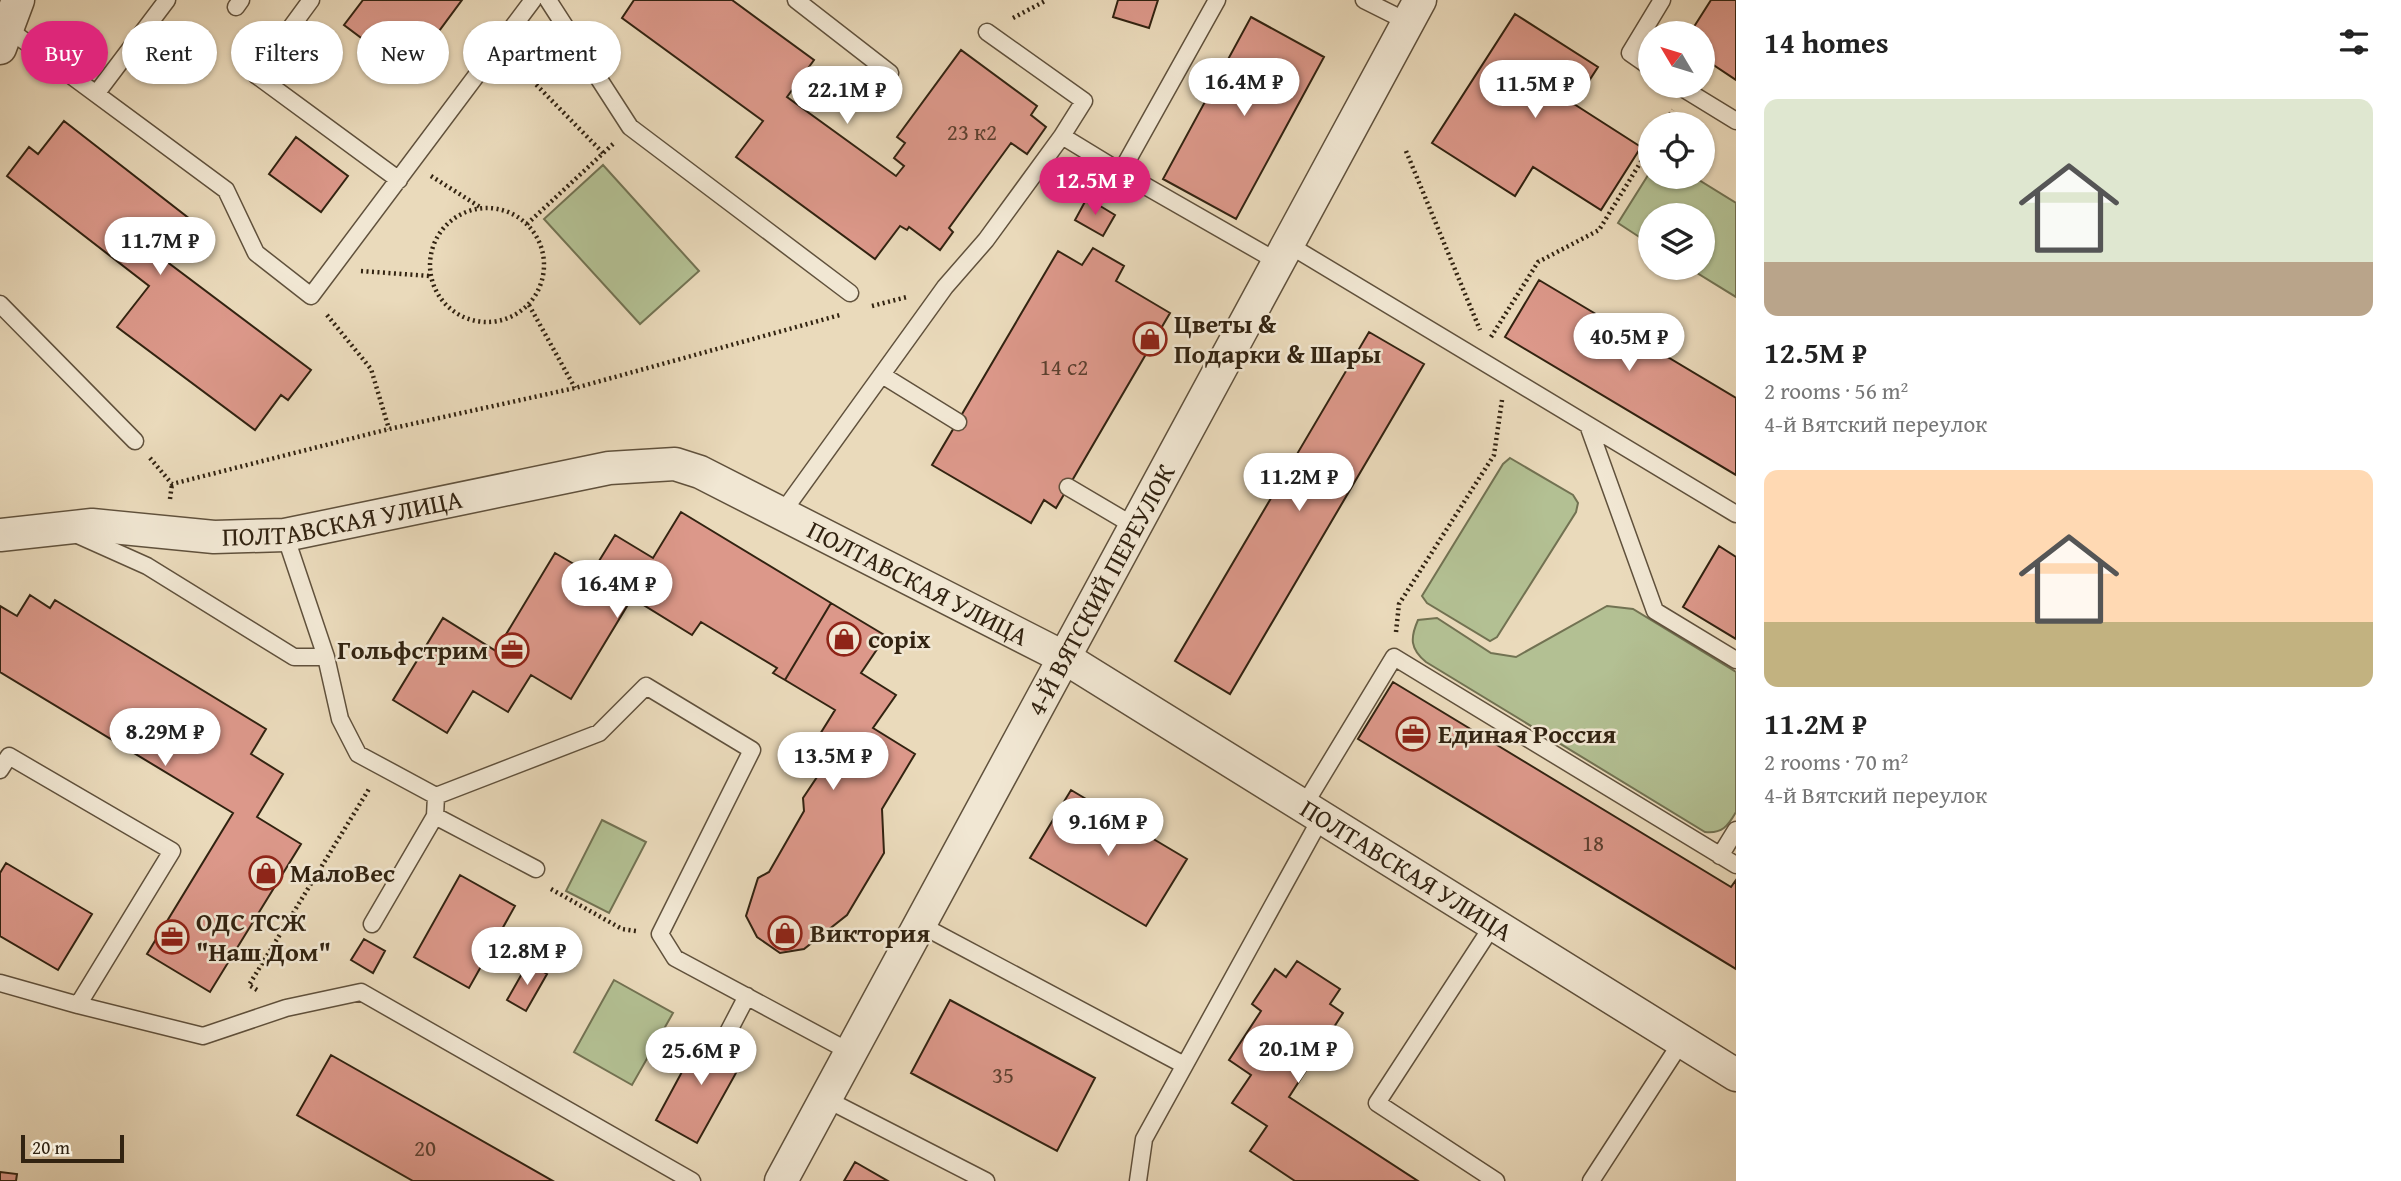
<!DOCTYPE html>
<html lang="en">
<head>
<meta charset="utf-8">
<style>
	:root { --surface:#fff; --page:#f2f2f2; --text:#222; --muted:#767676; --accent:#db2777 }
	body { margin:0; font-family:"Gentium Book Plus",serif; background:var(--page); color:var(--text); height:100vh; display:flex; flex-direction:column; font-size:26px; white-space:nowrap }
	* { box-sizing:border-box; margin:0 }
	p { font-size:23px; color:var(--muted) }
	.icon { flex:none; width:38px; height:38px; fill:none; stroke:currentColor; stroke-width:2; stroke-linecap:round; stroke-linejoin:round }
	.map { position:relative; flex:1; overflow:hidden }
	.details { display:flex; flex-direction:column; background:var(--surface); width:665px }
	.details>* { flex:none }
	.top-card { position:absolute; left:21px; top:21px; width:665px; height:63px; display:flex; gap:14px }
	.needle { width:46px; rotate:308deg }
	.controls { position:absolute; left:1638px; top:21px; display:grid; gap:14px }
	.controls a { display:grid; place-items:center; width:77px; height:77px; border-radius:50%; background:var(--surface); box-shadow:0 2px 5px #0004; font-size:35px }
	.scale { position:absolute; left:21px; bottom:18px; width:103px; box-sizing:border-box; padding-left:7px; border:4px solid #322311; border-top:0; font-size:19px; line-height:24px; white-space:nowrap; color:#322311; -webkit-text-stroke:5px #f1e7d3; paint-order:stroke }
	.price { position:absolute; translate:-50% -60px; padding:0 16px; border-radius:24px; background:#fff; color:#222; font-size:23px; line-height:46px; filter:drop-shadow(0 2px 4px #0008) }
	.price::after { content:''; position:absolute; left:50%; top:42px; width:21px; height:16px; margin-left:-10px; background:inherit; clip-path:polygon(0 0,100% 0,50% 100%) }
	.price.current { background:var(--accent); color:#fff }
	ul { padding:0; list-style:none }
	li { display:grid; align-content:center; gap:14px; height:371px; padding:0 28px }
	li span { display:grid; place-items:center; height:217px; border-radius:14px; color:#555 }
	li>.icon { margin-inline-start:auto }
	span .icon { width:126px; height:126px; fill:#fffc; stroke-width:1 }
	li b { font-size:30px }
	h2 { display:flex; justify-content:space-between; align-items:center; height:84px; padding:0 28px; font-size:30px }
	.pill { padding:0 24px; border-radius:32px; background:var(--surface); box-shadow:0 2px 5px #0004; font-size:24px; line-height:63px }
	.pill.current { background:var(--accent); color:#fff }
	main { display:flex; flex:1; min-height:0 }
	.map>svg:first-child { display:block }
</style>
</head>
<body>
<main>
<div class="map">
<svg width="1736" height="1181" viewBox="0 0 1736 1181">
	<rect width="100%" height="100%" fill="#eadabb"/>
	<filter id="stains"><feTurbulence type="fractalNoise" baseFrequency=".00286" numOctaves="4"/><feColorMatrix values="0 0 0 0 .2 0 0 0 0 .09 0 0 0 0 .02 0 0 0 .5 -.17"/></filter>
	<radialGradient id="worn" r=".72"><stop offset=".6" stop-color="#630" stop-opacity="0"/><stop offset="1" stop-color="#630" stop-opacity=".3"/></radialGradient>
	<path fill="#b3c093" stroke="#727252" stroke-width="2" d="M603,165L699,271L640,324L544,219Z
		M1650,172V177H1694L1736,203V297L1689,268H1703V215H1650V244L1618,223Z
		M1510,458L1573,495L1578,503L1576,512L1497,637L1490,641L1427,603L1422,596L1503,464Z
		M1607,606L1633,609L1736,672V812C1728,826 1722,834 1705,832L1426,662C1410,649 1410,638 1418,620L1437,618L1491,653L1516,657Z
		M602,820L646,842L609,913L566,891Z
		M614,980L673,1013L632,1085L574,1052Z"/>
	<path fill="#dc988a" stroke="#322311" stroke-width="2" d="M363,0H462L408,73L344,25Z
		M634,0H732L814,60L787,97L896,176L904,166L894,158L905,143L897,137L961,50L1037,106L1031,115L1046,127L1027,154L1011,143L949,228L953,232L940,250L909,227L907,230L900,226L875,259L736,157L763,121L622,18Z
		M1118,0H1158L1149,28L1113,17Z
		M1711,0H1736V80L1703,58V33H1690Z
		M1515,14L1598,67L1574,104L1641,147L1601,210L1533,167L1515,196L1432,143Z
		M1251,17L1324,57L1236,219L1163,179Z
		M64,121L195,223L166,261L311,370L288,400L281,395L255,430L117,327L149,286L7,176L29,147L38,154Z
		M296,137L348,176L321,212L269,174Z
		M1087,198L1115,215L1103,236L1075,220Z
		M1093,248L1124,266L1116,281L1170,313L1056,508L1044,500L1031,523L932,465L1058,251L1082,265Z
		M1539,280L1736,398V475L1505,337Z
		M1369,332L1424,364L1230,694L1175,661Z
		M681,512L831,603L785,680L773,673L777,668L701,622L692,635L632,598L571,699L531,675L508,712L473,691L447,733L393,700L443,618L496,651L555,553L591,574L615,535L653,558Z
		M1719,546L1736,557V639L1683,607Z
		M30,595L50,608L55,600L266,729L251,754L283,774L257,817L301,844L210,992L147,954L233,813L0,672V606L17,616Z
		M831,603L886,636L861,673L896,695L873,728L915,754L882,809L884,853L847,915L804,949L780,953L757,937L746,916L758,878L769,872L804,811L803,798L819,774L812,747L835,710L785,680Z
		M1393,682L1731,887L1736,880V969L1358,739Z
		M1071,790L1187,859L1146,926L1030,858Z
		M6,863L92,914L58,970L0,936V873Z
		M460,875L515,906L469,988L414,957Z
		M364,939L385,951L373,973L351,960Z
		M1297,961L1340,989L1330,1004L1343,1013L1289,1097L1418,1181H1295L1250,1151L1267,1126L1232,1103L1251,1075L1229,1060L1261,1011L1252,1004L1275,969L1286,977Z
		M528,963L547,974L526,1011L507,1000Z
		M950,1000L1095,1078L1057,1151L911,1073Z
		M704,1031L746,1055L697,1143L656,1120Z
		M331,1055L553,1181H413L297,1115Z
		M855,1162L888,1181H844Z
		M0,1172L17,1174L16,1181H0Z"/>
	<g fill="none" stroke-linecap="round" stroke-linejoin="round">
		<defs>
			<path id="service" d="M311,0L256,75L399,180
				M548,0L630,127L850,293
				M796,0L890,73
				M1217,0L1121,172L1280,263
				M1364,0L1408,22
				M236,7L241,0
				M4,26L226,190L256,253L311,296L533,0
				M987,32L1084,101L1062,136
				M1650,67L1630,53L1662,0
				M1679,86L1736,121
				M96,94L167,0
				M1289,245L1736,514
				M0,304L135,441
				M882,375L958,422
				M1588,425L1655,611L1736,660
				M1068,487L1136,527
				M782,513L945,287L986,240L1062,136L1121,172
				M71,532L147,566L294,657H326
				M285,535L326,657L340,719L358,754L436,796L599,733L646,686L752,750L660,934L675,958L852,1053
				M0,770L9,756L172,851L78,1005L203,1036L286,1008L361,992L692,1181
				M436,796L435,816L536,869
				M1303,807L1394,657L1736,865
				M1720,856L1736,830
				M372,924L435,816
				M919,924L1184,1065
				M1493,925L1377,1103L1496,1181
				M0,983L78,1005
				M723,1042L747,996
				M826,1099L986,1181
				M1138,1181L1144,1139L1321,818
				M1591,1181L1682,1041"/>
			<g id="minor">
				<path d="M0,48L18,0"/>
				<path id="s1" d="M0,535L92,525L214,537L285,535L609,468L675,464L700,472L1065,658L1736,1075"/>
				<path id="s2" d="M781,1181L1420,0"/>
			</g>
		</defs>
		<use href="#service" stroke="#60513c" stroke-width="19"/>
		<use href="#minor" stroke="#60513c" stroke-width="35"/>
		<path stroke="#322311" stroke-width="4.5" stroke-dasharray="2 3.5" stroke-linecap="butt" d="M1013,18L1047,0
			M517,65L604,154
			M1664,124L1673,110
			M1406,151L1480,330
			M431,176L480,207
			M430 265a57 57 0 1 1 114 0a57 57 0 1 1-114 0Z
			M527,224L613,144
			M361,271L430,276
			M529,305L575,388
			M872,306L907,297
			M327,315L371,369L389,429
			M1491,337L1538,262L1599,230L1650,147
			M150,458L172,484L389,429L575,388L840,315
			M170,499L172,484
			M1396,632L1399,604L1494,455L1502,400
			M551,889L622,929L636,931
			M257,990L249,985L369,789"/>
		<use href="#service" stroke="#f1e7d3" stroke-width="16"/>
		<use href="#minor" stroke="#f1e7d3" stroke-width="32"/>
	</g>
	<defs>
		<symbol id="shop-ring" viewBox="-11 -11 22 22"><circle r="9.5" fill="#f1e7d3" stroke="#8f2418" stroke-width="1.5"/><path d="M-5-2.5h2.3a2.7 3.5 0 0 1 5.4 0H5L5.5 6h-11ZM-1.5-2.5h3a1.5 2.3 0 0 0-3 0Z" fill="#8f2418"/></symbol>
		<symbol id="office-ring" viewBox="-11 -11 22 22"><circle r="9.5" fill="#f1e7d3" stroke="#8f2418" stroke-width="1.5"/><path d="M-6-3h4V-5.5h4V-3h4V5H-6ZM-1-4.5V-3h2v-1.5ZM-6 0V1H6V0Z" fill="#8f2418"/></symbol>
	</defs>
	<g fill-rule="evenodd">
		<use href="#shop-ring" x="1131" y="320" width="38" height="38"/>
		<use href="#shop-ring" x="825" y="620" width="38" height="38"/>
		<use href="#office-ring" x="493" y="631" width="38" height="38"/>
		<use href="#office-ring" x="1394" y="715" width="38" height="38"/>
		<use href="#shop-ring" x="247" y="854" width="38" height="38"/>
		<use href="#shop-ring" x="766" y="914" width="38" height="38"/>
		<use href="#office-ring" x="153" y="918" width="38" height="38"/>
	</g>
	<g text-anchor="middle" stroke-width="5" stroke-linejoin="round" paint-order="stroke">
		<g font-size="23" fill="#5c402f">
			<text x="972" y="140">23 к2</text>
			<text x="1064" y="375">14 с2</text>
			<text x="1593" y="851">18</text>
			<text x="1003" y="1083">35</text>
			<text x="425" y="1156">20</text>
		</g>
		<g font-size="26" font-weight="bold" fill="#322311" stroke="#f1e7d3" text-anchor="start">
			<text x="1174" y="333">Цветы &amp;<tspan x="1174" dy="30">Подарки &amp; Шары</tspan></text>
			<text x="868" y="648">copix</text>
			<text x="488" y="659" text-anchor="end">Гольфстрим</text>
			<text x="1438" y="743">Единая Россия</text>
			<text x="290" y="882">МалоВес</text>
			<text x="196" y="931">ОДС ТСЖ<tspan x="196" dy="30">"Наш Дом"</tspan></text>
			<text x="810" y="942">Виктория</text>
		</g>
		<g font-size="26" fill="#322311" stroke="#f1e7d3">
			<text dy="9" stroke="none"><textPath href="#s1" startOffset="345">ПОЛТАВСКАЯ УЛИЦА</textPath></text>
			<text dy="9" stroke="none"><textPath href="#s1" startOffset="954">ПОЛТАВСКАЯ УЛИЦА</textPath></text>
			<text dy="9" stroke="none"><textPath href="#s2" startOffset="672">4-Й ВЯТСКИЙ ПЕРЕУЛОК</textPath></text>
			<text dy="9" stroke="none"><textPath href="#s1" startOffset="1521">ПОЛТАВСКАЯ УЛИЦА</textPath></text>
		</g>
	</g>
	<rect width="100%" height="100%" filter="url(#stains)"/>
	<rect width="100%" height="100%" fill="url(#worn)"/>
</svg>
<div class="controls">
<a><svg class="needle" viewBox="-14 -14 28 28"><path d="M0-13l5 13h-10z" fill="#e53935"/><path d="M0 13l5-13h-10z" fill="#767676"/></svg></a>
<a><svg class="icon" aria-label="locate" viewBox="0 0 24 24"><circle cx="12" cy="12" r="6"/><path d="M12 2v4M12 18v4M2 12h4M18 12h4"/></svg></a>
<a><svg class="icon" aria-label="layers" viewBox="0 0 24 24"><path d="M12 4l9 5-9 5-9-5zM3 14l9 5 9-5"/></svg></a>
</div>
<div class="scale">20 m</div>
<b class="price" style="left:1244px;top:118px">16.4M ₽</b>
<b class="price" style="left:1535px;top:120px">11.5M ₽</b>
<b class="price" style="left:847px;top:126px">22.1M ₽</b>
<b class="price current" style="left:1095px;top:217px">12.5M ₽</b>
<b class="price" style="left:160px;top:277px">11.7M ₽</b>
<b class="price" style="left:1629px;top:373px">40.5M ₽</b>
<b class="price" style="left:1299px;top:513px">11.2M ₽</b>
<b class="price" style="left:617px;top:620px">16.4M ₽</b>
<b class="price" style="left:165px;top:768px">8.29M ₽</b>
<b class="price" style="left:833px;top:792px">13.5M ₽</b>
<b class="price" style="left:1108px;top:858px">9.16M ₽</b>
<b class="price" style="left:527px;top:987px">12.8M ₽</b>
<b class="price" style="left:1298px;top:1085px">20.1M ₽</b>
<b class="price" style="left:701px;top:1087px">25.6M ₽</b>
<div class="top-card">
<a class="pill current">Buy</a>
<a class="pill">Rent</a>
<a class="pill">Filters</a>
<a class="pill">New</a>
<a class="pill">Apartment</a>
</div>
</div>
<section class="details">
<h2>14 homes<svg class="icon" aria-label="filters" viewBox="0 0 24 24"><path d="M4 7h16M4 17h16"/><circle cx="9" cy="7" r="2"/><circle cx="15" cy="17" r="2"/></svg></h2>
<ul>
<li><span style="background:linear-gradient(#dfe7d0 75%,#b9a48a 0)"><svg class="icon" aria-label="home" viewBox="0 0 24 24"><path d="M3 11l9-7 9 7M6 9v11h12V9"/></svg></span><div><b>12.5M ₽</b><p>2 rooms · 56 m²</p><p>4-й Вятский переулок</p></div></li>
<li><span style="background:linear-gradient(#ffd9b3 70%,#c2b280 0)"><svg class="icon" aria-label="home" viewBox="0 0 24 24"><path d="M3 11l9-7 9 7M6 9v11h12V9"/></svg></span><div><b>11.2M ₽</b><p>2 rooms · 70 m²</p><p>4-й Вятский переулок</p></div></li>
</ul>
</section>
</main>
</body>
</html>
